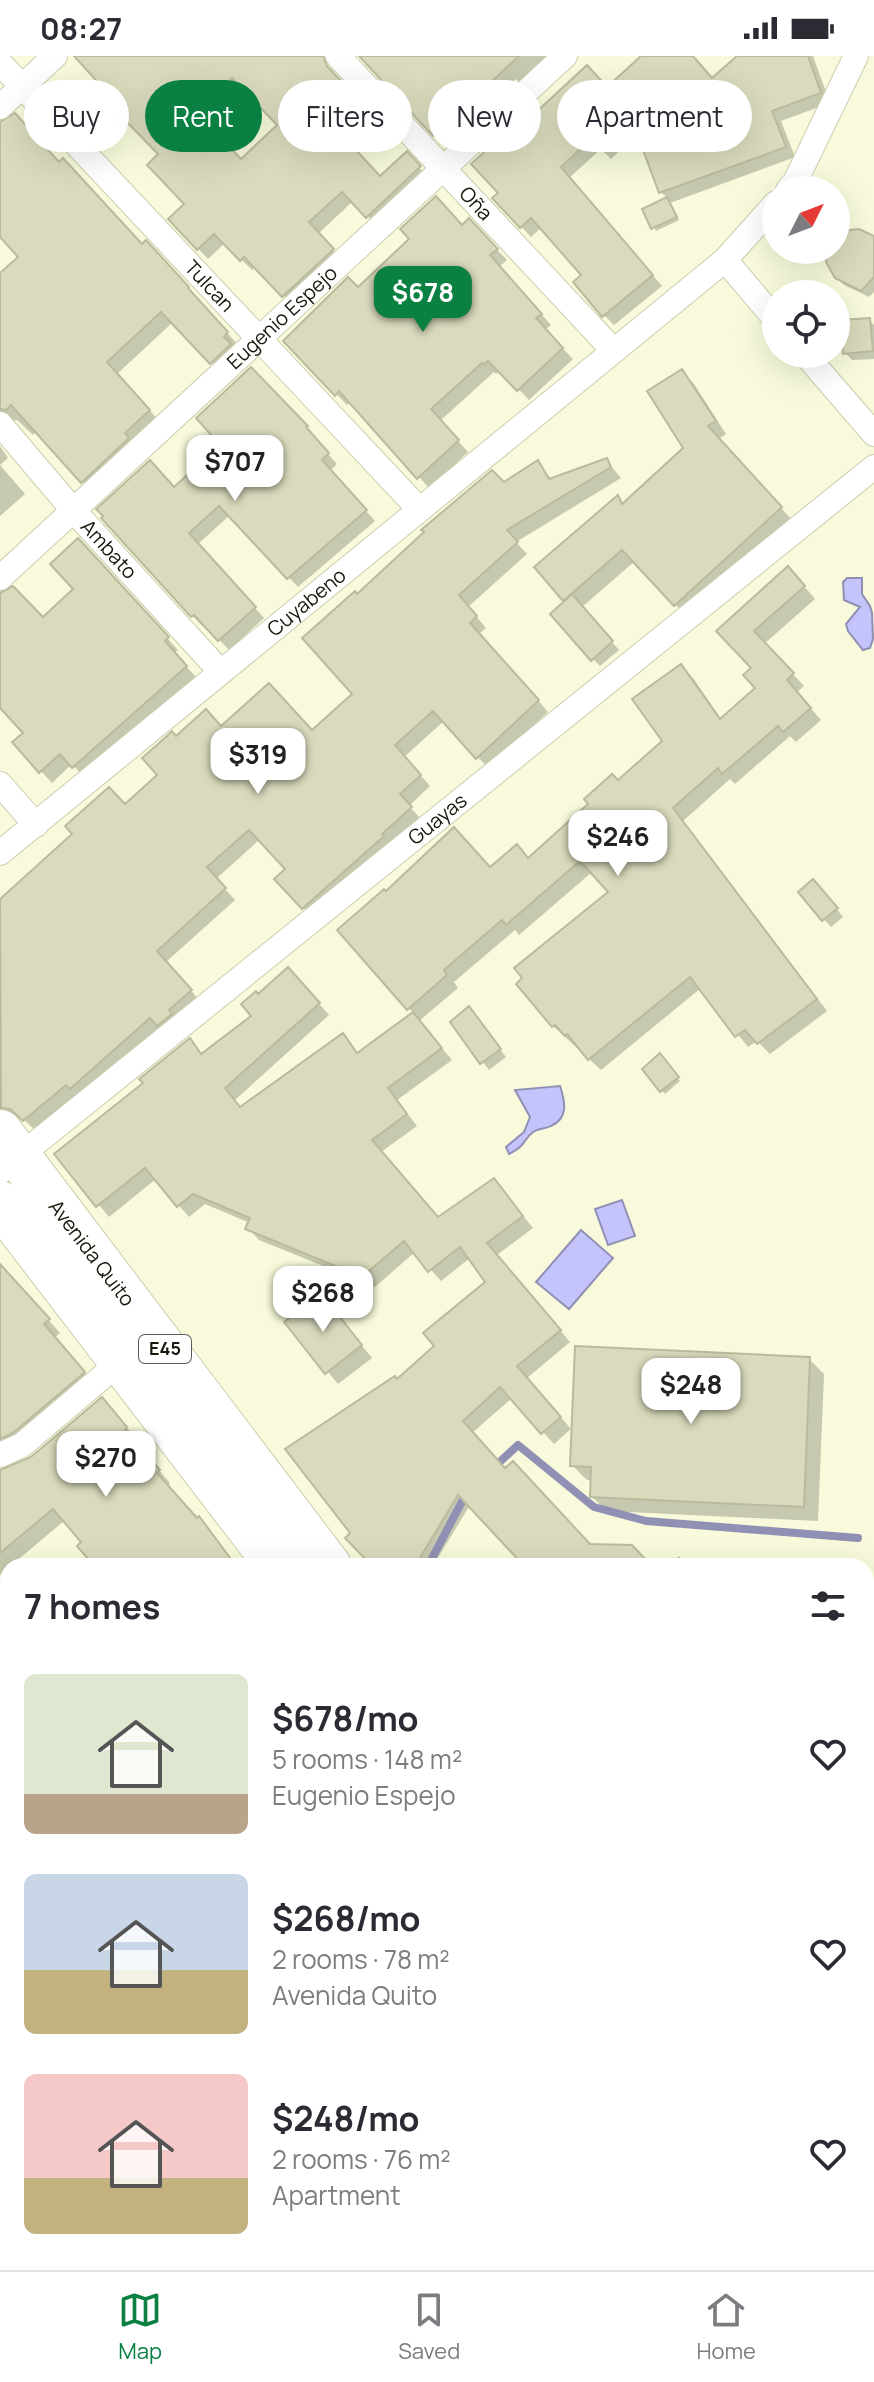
<!DOCTYPE html>
<html lang="en">
<head>
<meta charset="utf-8">
<style>
	:root { --surface:#fff; --page:#f7f7f7; --text:#2b2b33; --muted:#7c7c81; --line:#e1e1e2; --accent:#0b8043 }
	body { margin:0; font-family:Manrope,sans-serif; background:var(--page); color:var(--text); height:100vh; display:flex; flex-direction:column; font-size:30px; white-space:nowrap }
	* { box-sizing:border-box; margin:0 }
	p { font-size:26px; color:var(--muted) }
	.icon { flex:none; width:44px; height:44px; fill:none; stroke:currentColor; stroke-width:2; stroke-linecap:round; stroke-linejoin:round }
	.map { position:relative; flex:1; overflow:hidden }
	.sheet { position:absolute; left:0px; top:1502px; width:874px; height:712px; display:flex; flex-direction:column; background:var(--surface); border-radius:24px 24px 0 0; box-shadow:0 8px 32px #0002 }
	.sheet>* { flex:none }
	.hud { position:absolute; left:24px; top:24px; width:826px; height:72px; display:flex; gap:16px }
	.needle { width:52px; rotate:48deg }
	.buttons { position:absolute; left:762px; top:120px; display:grid; gap:16px }
	.buttons a { display:grid; place-items:center; width:88px; height:88px; border-radius:50%; background:var(--surface); box-shadow:0 8px 32px #0002; font-size:40px }
	.price { position:absolute; translate:-50% -68px; padding:0 18px; border-radius:16px; background:#fff; color:#222; font-size:26px; line-height:52px; filter:drop-shadow(0 2px 4px #0008) }
	.price::after { content:''; position:absolute; left:50%; top:48px; width:24px; height:18px; margin-left:-12px; background:inherit; clip-path:polygon(0 0,100% 0,50% 100%) }
	.price.active { background:var(--accent); color:#fff }
	ul { padding:0; list-style:none }
	li { display:flex; align-items:center; gap:24px; height:200px; padding:0 24px }
	li span { display:grid; place-items:center; flex:none; width:224px; height:160px; border-radius:12px; color:#555 }
	li>.icon { margin-inline-start:auto }
	span .icon { width:96px; height:96px; fill:#fffc; stroke-width:1 }
	li b { font-size:34px }
	h2 { display:flex; justify-content:space-between; align-items:center; height:96px; padding:0 24px; font-size:34px }
	.pill { padding:0 28px; border-radius:36px; background:var(--surface); box-shadow:0 8px 32px #0002; font-size:28px; line-height:72px }
	.pill.active { background:var(--accent); color:#fff }
	.status { display:flex; justify-content:space-between; align-items:center; height:56px; padding:0 40px; background:var(--surface); direction:ltr }
	.status svg { height:22px; fill:currentColor }
	.menu { display:flex; justify-content:space-around; align-items:center; height:112px; border-top:2px solid var(--line); background:var(--surface); font-size:22px; color:var(--muted) }
	.menu a { display:grid; justify-items:center; gap:4px }
	.menu .active { color:var(--accent) }
	.map>svg:first-child { display:block }
</style>
</head>
<body>
<div class="status"><b>08:27</b><svg viewBox="0 0 49 12"><path d="M0 12V9h3v3zM5 12V6h3v6zM10 12V3h3v9zM15 12V0h3v12zM26 1h20v11H26zM47 4h2v5h-2z"/></svg></div>
<div class="map">
<svg width="874" height="2214" viewBox="0 0 874 2214">
	<rect width="100%" height="100%" fill="#f8fadb"/>
	<path fill="#ddddf5" d="M866,2200L874,2208V2214H239L248,2206H866Z"/>
	<path fill="#c4c3fb" stroke="#9090b4" stroke-width="2" d="M847,522H862V538L870,550L872,557L873,583L870,592L863,594L848,575L846,568L860,551L844,544L843,526Z
		M560,1030C565,1045 569,1062 551,1070C546,1073 538,1072 533,1076C522,1085 526,1090 509,1098L506,1091L524,1076L530,1061L515,1034Z
		M622,1144L635,1180L608,1189L595,1153Z
		M581,1174L613,1202L569,1253L536,1226Z"/>
	<path fill="#0003" fill-rule="evenodd" d="M80,0H311L378,67L351,91L381,122L406,98L429,122L377,170L353,145L318,178L342,204L293,250L256,210L252,214L225,187L208,203L170,164L187,148L160,98ZM244,31L280,69L241,105L205,67Z
		M361,0H546L519,26L516,23L445,89Z
		M644,0H691L713,24L740,0H813L830,47L781,65L795,101L670,147L679,164L656,175L645,154L668,143L661,136L639,76L611,103L601,93L569,122L662,230L614,269L604,259L584,220L542,171L531,181L494,142L501,137L532,63L608,33Z
		M0,68L59,108L105,149L143,190L157,198L238,289L222,317L173,266L117,318L160,366L93,436L37,375L33,379L17,364L2,367L0,369V220L21,201L0,178Z
		M469,165L507,204L499,211L551,269L545,274L573,303L529,344L500,314L496,318L494,316L440,365L468,396L429,432L351,345L347,349L286,285L359,234Z
		M874,182V236L869,241L844,229L836,221L830,194H836V183Z
		M869,264L874,269V303L852,304L845,297Z
		M251,313L316,381L314,382L337,408L330,415L375,465L298,531L230,459L198,488L264,562L229,594L205,568L202,570L193,560L103,462L175,433L223,389Z
		M682,315L694,328L726,378L719,383L793,465L687,561L635,505L582,551L619,594L600,610L593,603L566,546L536,512L618,442L624,448L686,392Z
		M0,390L8,402L0,409L25,438L0,460Z
		M606,404L621,422L516,486L527,498L468,551L486,572L479,578L548,656L488,712L444,665L404,701L430,730L409,750L421,763L314,863L277,823L288,813L260,783L216,823L235,844L166,906L201,946L35,1074L23,1063L14,1062L0,1048V845L75,778L125,750L160,719L176,682L221,672L312,677L355,638L357,540L504,428L538,407L552,424Z
		M89,496L178,594L174,597L197,622L85,722L72,708L52,727L15,687L26,677L0,649V538L43,564L75,533Z
		M799,524L815,543L764,588L804,630L797,636L821,664L796,686L790,680L735,728L730,723L683,765L827,955L770,998L757,985L748,991L701,932L601,1014L553,970L611,836L592,816L519,879L515,874L454,926L458,932L419,965L452,1004L397,1044L417,1070L381,1096L439,1163L494,1124L533,1172L497,1199L570,1286L527,1322L571,1373L554,1388L512,1342L472,1377L506,1414L590,1490L650,1510H527L470,1449L433,1510H375L352,1477L397,1325L437,1290L488,1226L470,1202L441,1225L415,1196L375,1231L259,1184L248,1172L250,1167L205,1148L189,1161L156,1123L109,1161L57,1098L146,1028L190,985L203,999L254,960L259,940L299,925L329,959L235,1044L241,1052L343,980L359,998L414,958L409,952L386,838L529,804L664,685L681,611L693,622L722,664L758,632L754,612L719,576Z
		M821,833L843,861L831,871L800,836Z
		M469,952L506,1001L489,1014L452,966Z
		M660,1000L680,1025L665,1038L644,1013Z
		M0,1209L60,1277L55,1281L95,1329L0,1389Z
		M321,1240L372,1302L338,1328L287,1267Z
		M809,1303L824,1318L818,1465L607,1455L592,1441L593,1424H587L572,1409Z
		M113,1356L138,1384L135,1387L170,1427L168,1430L211,1475L237,1510H97L84,1487L65,1464L0,1519V1414L6,1415Z
		M679,1500L689,1510H668Z
		M0,1698L8,1699V1750L0,1749Z
		M866,1725L874,1733V2082L866,2074Z
		M0,1862L8,1879V1997L0,2001Z
		M8,2012V2077L0,2072V2036Z"/>
	<g fill="none" stroke-linecap="round" stroke-linejoin="round">
		<path stroke="#9090b4" stroke-width="8" d="M492,1413L518,1389L594,1451L646,1465L858,1482
			M428,1510L467,1436
			M0,1602L8,1603"/>
	</g>
	<path fill="#dadbbd" stroke="#babb9e" stroke-width="2" fill-rule="evenodd" d="M74,0H323L327,10L369,55L343,80L380,120L407,95L421,110L366,162L342,136L309,166L334,193L282,241L244,201L240,205L214,178L197,194L168,163L184,148L147,109L158,98L118,57L122,53ZM232,22L277,69L241,103L196,56Z
		M359,0H519L433,80Z
		M641,0H693L712,22L737,0H808L821,37L772,55L786,91L659,137L632,64L599,94L590,84L561,111L653,219L602,261L573,226L581,219L531,162L520,172L492,142L498,137L471,108L528,56L532,60L587,9L607,31Z
		M15,57L59,106L63,102L142,188L146,184L189,231L188,232L228,276L224,281L231,288L210,308L161,256L107,306L150,354L125,377L129,382L81,427L11,349L6,354L0,353V217L18,201L0,181V66Z
		M436,140L462,169L469,162L498,193L490,199L542,258L536,262L563,292L517,335L488,305L484,309L482,307L431,353L459,384L417,423L339,335L335,340L283,285L348,221L358,231L409,183L400,173Z
		M667,141L677,161L651,173L642,153Z
		M859,173L874,180V221L861,235L835,222L826,206L828,194H836V181L841,175Z
		M870,262L873,295L843,298L840,264Z
		M251,311L308,370L306,371L329,397L322,404L367,454L287,523L219,450L189,477L256,551L218,585L194,559L191,561L101,462L103,460L96,453L150,404L174,431L220,389L196,362Z
		M682,313L716,365L708,370L782,451L674,550L622,494L563,545L534,511L618,439L622,448L683,392L647,335Z
		M607,402L611,411L507,474L518,486L459,539L477,560L470,567L539,644L476,703L433,655L395,689L421,719L400,738L412,751L382,778L384,780L302,853L274,823L285,813L249,774L207,811L226,832L157,895L192,934L169,954L172,958L157,970L150,962L70,1033L66,1029L23,1065L10,1053L1,1052L0,843L72,778L65,770L109,731L125,748L157,719L142,702L167,680L172,675L176,680L206,653L221,670L269,627L312,674L352,638L302,582L355,535L357,538L424,476L421,474L492,414L504,426L538,404L549,423Z
		M78,482L169,581L165,585L187,610L72,712L60,698L39,717L12,686L23,677L0,652V537L13,530L43,561L73,533L50,508Z
		M788,510L805,530L754,575L794,617L787,624L811,652L783,676L778,670L722,718L718,712L673,752L817,943L757,988L745,974L735,981L690,921L588,1004L567,978L565,980L555,969L552,971L516,928L522,922L514,912L608,836L580,805L506,869L502,864L444,914L447,919L407,954L337,874L384,833L386,835L454,771L490,811L517,788L528,802L588,748L584,743L612,718L618,724L662,685L632,643L681,608L720,663L755,632L743,619L751,612L716,575Z
		M572,538L613,585L591,605L550,558Z
		M813,823L838,852L822,865L798,836Z
		M288,911L320,947L225,1032L240,1051L343,977L357,997L413,956L442,992L388,1032L407,1058L372,1084L438,1161L494,1122L523,1160L487,1187L561,1274L517,1310L561,1361L541,1378L500,1331L463,1365L505,1412L513,1405L590,1488L632,1489L652,1510H524L458,1439L415,1510H372L345,1482L350,1477L285,1393L395,1320L397,1323L434,1290L423,1277L485,1226L460,1191L428,1216L404,1185L362,1221L245,1173L250,1162L193,1138L177,1151L145,1112L96,1151L54,1098L143,1027L139,1023L190,982L201,998L251,960L241,948L256,935L258,938Z
		M469,950L501,993L480,1008L450,966Z
		M660,997L679,1021L660,1036L642,1013Z
		M0,1208L50,1263L44,1268L85,1316L14,1376L0,1383Z
		M321,1237L362,1289L325,1318L284,1266Z
		M575,1290L810,1301L804,1451L590,1441L591,1411L570,1410Z
		M102,1341L127,1371L125,1374L160,1414L157,1417L197,1462L199,1460L236,1510H94L77,1490L81,1486L53,1453L0,1497V1414L31,1401Z"/>
	<g fill="none" stroke-linecap="round" stroke-linejoin="round">
		<defs>
			<g id="street">
				<path id="s1" d="M338,0L613,294"/>
				<path id="s2" d="M0,7L419,453"/>
				<path d="M0,51L55,0"/>
				<path d="M788,134L795,126L856,0"/>
				<path d="M725,204L776,264"/>
				<path d="M805,298L874,378"/>
				<path id="s3" d="M0,368L73,454L220,615"/>
				<path id="s4" d="M0,522L565,0"/>
				<path d="M0,728L36,769"/>
				<path id="s5" d="M0,797L725,204L776,147"/>
				<path id="s6" d="M0,1116L874,411"/>
				<path d="M0,1399L22,1389L121,1305"/>
				<path d="M866,1675L874,1684"/>
			</g>
			<path id="secondary" d="M866,1590L874,1583
				M866,1650L874,1643
				M0,2131L8,2148
				M36,2206L40,2214
				M185,2214L194,2206
				M217,2214L226,2206"/>
			<g id="highway">
				<path id="s7" d="M0,1076L329,1510"/>
				<path d="M0,1147L278,1510"/>
				<path d="M866,2106L874,2115"/>
				<path d="M866,2166L874,2174"/>
			</g>
		</defs>
		<use href="#street" stroke="#cccdaf" stroke-width="26"/>
		<use href="#secondary" stroke="#cccdaf" stroke-width="38"/>
		<use href="#highway" stroke="#cccdaf" stroke-width="46"/>
		<use href="#street" stroke="#fff" stroke-width="24"/>
		<use href="#secondary" stroke="#fff" stroke-width="36"/>
		<use href="#highway" stroke="#fff" stroke-width="44"/>
	</g>
	<g text-anchor="middle" stroke-width="6" stroke-linejoin="round" paint-order="stroke">
		<rect fill="#fff" stroke="#5d5d56" stroke-width="2" x="139" y="1279" width="52" height="28" rx="6"/>
		<g font-size="18" font-weight="bold" fill="#18180d">
			<text x="165" y="1299">E45</text>
		</g>
		<g font-size="20" fill="#18180d" stroke="#fff">
			<text dy="7" stroke="none"><textPath href="#s1" startOffset="202">Oña</textPath></text>
			<text dy="7" stroke="none"><textPath href="#s2" startOffset="306">Tulcan</textPath></text>
			<text dy="7" stroke="none"><textPath href="#s4" startOffset="384">Eugenio Espejo</textPath></text>
			<text dy="7" stroke="none"><textPath href="#s3" startOffset="166">Ambato</textPath></text>
			<text dy="7" stroke="none"><textPath href="#s5" startOffset="396">Cuyabeno</textPath></text>
			<text dy="7" stroke="none"><textPath href="#s6" startOffset="562">Guayas</textPath></text>
			<text dy="7" stroke="none"><textPath href="#s7" startOffset="152">Avenida Quito</textPath></text>
		</g>
	</g>
</svg>
<div class="buttons">
<a><svg class="needle" viewBox="-14 -14 28 28"><path d="M0-13l5 13h-10z" fill="#e53935"/><path d="M0 13l5-13h-10z" fill="#7c7c81"/></svg></a>
<a><svg class="icon" aria-label="locate" viewBox="0 0 24 24"><circle cx="12" cy="12" r="6"/><path d="M12 2v4M12 18v4M2 12h4M18 12h4"/></svg></a>
</div>
<b class="price active" style="left:423px;top:278px">$678</b>
<b class="price" style="left:235px;top:447px">$707</b>
<b class="price" style="left:258px;top:740px">$319</b>
<b class="price" style="left:618px;top:822px">$246</b>
<b class="price" style="left:323px;top:1278px">$268</b>
<b class="price" style="left:691px;top:1370px">$248</b>
<b class="price" style="left:106px;top:1443px">$270</b>
<div class="hud">
<a class="pill">Buy</a>
<a class="pill active">Rent</a>
<a class="pill">Filters</a>
<a class="pill">New</a>
<a class="pill">Apartment</a>
</div>
<section class="sheet">
<h2>7 homes<svg class="icon" aria-label="filters" viewBox="0 0 24 24"><path d="M4 7h16M4 17h16"/><circle cx="9" cy="7" r="2"/><circle cx="15" cy="17" r="2"/></svg></h2>
<ul>
<li><span style="background:linear-gradient(#dfe7d0 75%,#b9a48a 0)"><svg class="icon" aria-label="home" viewBox="0 0 24 24"><path d="M3 11l9-7 9 7M6 9v11h12V9"/></svg></span><div><b>$678/mo</b><p>5 rooms · 148 m²</p><p>Eugenio Espejo</p></div><svg class="icon" aria-label="heart" viewBox="0 0 24 24"><path d="M12 20l-8-8c-3-5 5-10 8-4 3-6 11-1 8 4z"/></svg></li>
<li><span style="background:linear-gradient(#c9d6e8 60%,#c2b280 0)"><svg class="icon" aria-label="home" viewBox="0 0 24 24"><path d="M3 11l9-7 9 7M6 9v11h12V9"/></svg></span><div><b>$268/mo</b><p>2 rooms · 78 m²</p><p>Avenida Quito</p></div><svg class="icon" aria-label="heart" viewBox="0 0 24 24"><path d="M12 20l-8-8c-3-5 5-10 8-4 3-6 11-1 8 4z"/></svg></li>
<li><span style="background:linear-gradient(#f6c9c9 65%,#c2b280 0)"><svg class="icon" aria-label="home" viewBox="0 0 24 24"><path d="M3 11l9-7 9 7M6 9v11h12V9"/></svg></span><div><b>$248/mo</b><p>2 rooms · 76 m²</p><p>Apartment</p></div><svg class="icon" aria-label="heart" viewBox="0 0 24 24"><path d="M12 20l-8-8c-3-5 5-10 8-4 3-6 11-1 8 4z"/></svg></li>
</ul>
</section>
</div>
<nav class="menu">
<a class="active"><svg class="icon" aria-label="map" viewBox="0 0 24 24"><path d="M3 6l6-2 6 2 6-2v14l-6 2-6-2-6 2zM9 4v14M15 6v14"/></svg>Map</a>
<a><svg class="icon" aria-label="saved" viewBox="0 0 24 24"><path d="M7 4h10v16l-5-4-5 4z"/></svg>Saved</a>
<a><svg class="icon" aria-label="home" viewBox="0 0 24 24"><path d="M3 11l9-7 9 7M6 9v11h12V9"/></svg>Home</a>
</nav>
</body>
</html>
